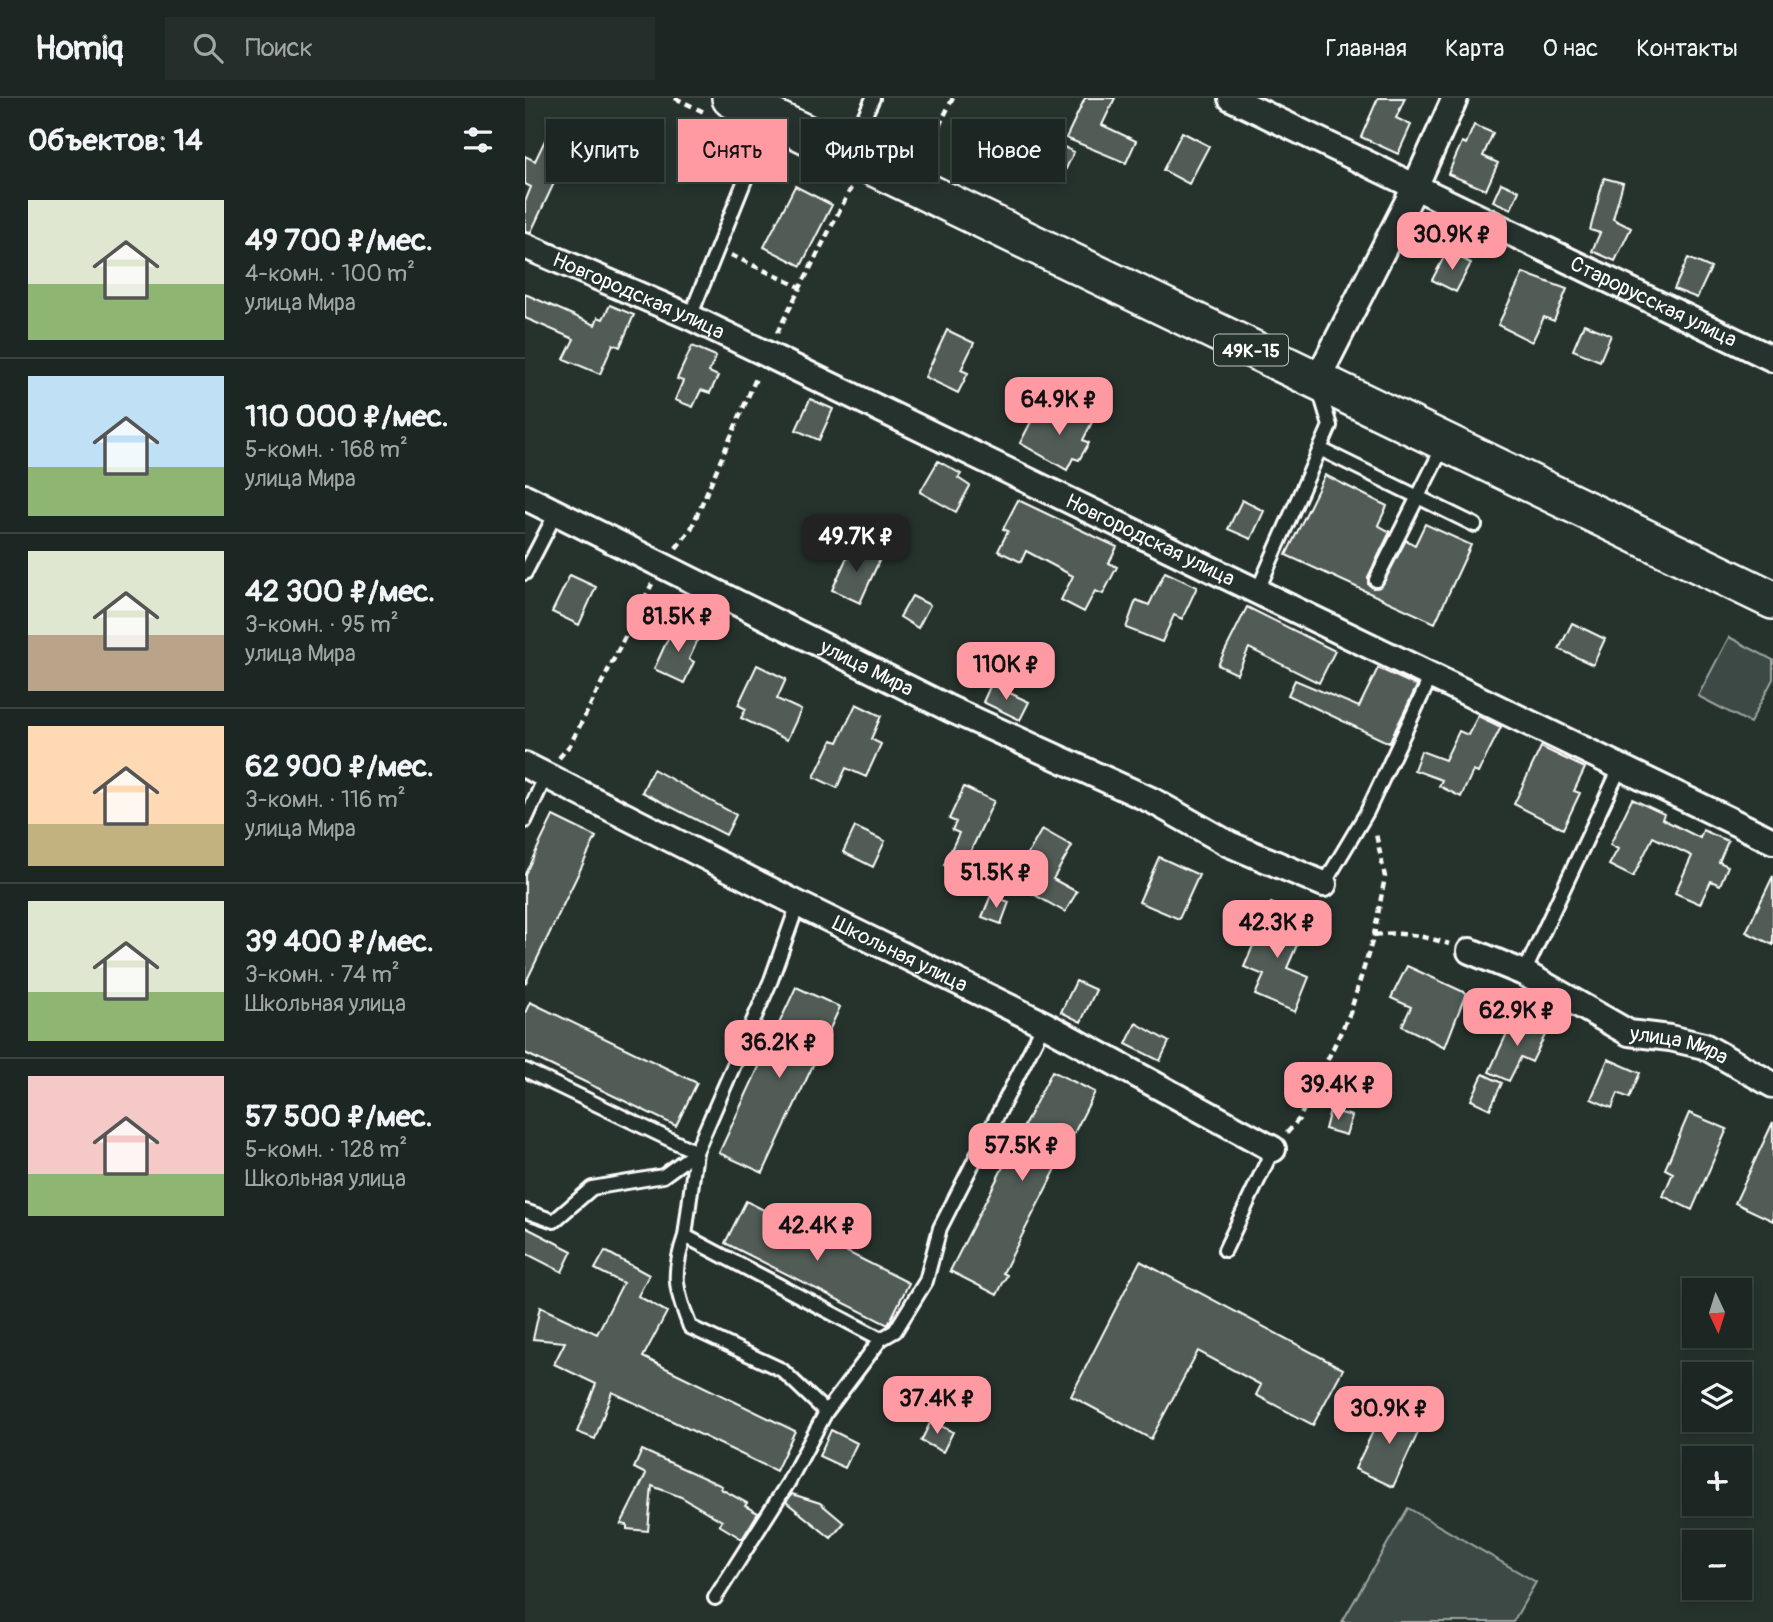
<!DOCTYPE html>
<html lang="ru">
<head>
<meta charset="utf-8">
<style>
	:root { --surface:#1c2622; --page:#252e2a; --text:#f1f3f6; --muted:#a0a5a5; --line:#3a4340; --accent:#ff9aa2 }
	body { margin:0; font-family:Pangolin,sans-serif; background:var(--page); color:var(--text); height:100vh; display:flex; flex-direction:column; font-size:26px; white-space:nowrap }
	* { box-sizing:border-box; margin:0 }
	p { font-size:23px; color:var(--muted) }
	.icon { flex:none; width:38px; height:38px; fill:none; stroke:currentColor; stroke-width:2; stroke-linecap:round; stroke-linejoin:round }
	.map { position:relative; flex:1; overflow:hidden }
	.sheet { display:flex; flex-direction:column; background:var(--surface); width:525px }
	.sheet>* { flex:none }
	.banner { position:absolute; left:21px; top:21px; width:665px; height:63px; display:flex; gap:14px }
	.needle { width:46px; rotate:176deg }
	.fabs { position:absolute; left:1157px; top:1180px; display:grid; gap:14px }
	.fabs a { display:grid; place-items:center; width:70px; height:70px; border-radius:0px; background:var(--surface); box-shadow:0 4px 10px #0003,0 0 0 2px var(--line); font-size:35px }
	.price { position:absolute; translate:-50% -60px; padding:0 16px; border-radius:14px; background:var(--accent); color:#111; font-size:23px; line-height:46px; filter:drop-shadow(0 2px 4px #0008) }
	.price::after { content:''; position:absolute; left:50%; top:42px; width:21px; height:16px; margin-left:-10px; background:inherit; clip-path:polygon(0 0,100% 0,50% 100%) }
	.price.selected { background:#222; color:#fff }
	ul { padding:0; list-style:none }
	li { display:flex; align-items:center; gap:21px; height:175px; padding:0 28px }
	li+li { border-top:2px solid var(--line) }
	li span { display:grid; place-items:center; flex:none; width:196px; height:140px; border-radius:0px; color:#555 }
	li>.icon { margin-inline-start:auto }
	span .icon { width:84px; height:84px; fill:#fffc; stroke-width:1 }
	li b { font-size:30px }
	h2 { display:flex; justify-content:space-between; align-items:center; height:84px; padding:0 28px; font-size:30px }
	.tag { padding:0 24px; border-radius:0px; background:var(--surface); box-shadow:0 4px 10px #0003,0 0 0 2px var(--line); font-size:24px; line-height:63px }
	.tag.selected { background:var(--accent); color:#111 }
	header { display:flex; align-items:center; gap:42px; box-sizing:border-box; height:98px; padding:0 35px; background:var(--surface); border-bottom:2px solid var(--line) }
	header strong { font-size:33px }
	nav { display:flex; gap:38px; margin-inline-start:auto; font-size:24px }
	.search { width:490px; height:63px; background:var(--page); display:flex; align-items:center; gap:18px; box-sizing:border-box; padding:0 24px; border-radius:0px; color:var(--muted); font-size:26px }
	main { display:flex; flex:1; min-height:0 }
	.map>svg:first-child { display:block }
</style>
</head>
<body>
<header>
<strong>Homiq</strong>
<div class="search"><svg class="icon" aria-label="search" viewBox="0 0 24 24"><circle cx="10" cy="10" r="6"/><path d="M15 15l6 6"/></svg>Поиск</div>
<nav><a>Главная</a><a>Карта</a><a>О нас</a><a>Контакты</a></nav>
</header>
<main>
<section class="sheet">
<h2>Объектов: 14<svg class="icon" aria-label="filters" viewBox="0 0 24 24"><path d="M4 7h16M4 17h16"/><circle cx="9" cy="7" r="2"/><circle cx="15" cy="17" r="2"/></svg></h2>
<ul>
<li><span style="background:linear-gradient(#dfe7d0 60%,#8fb573 0)"><svg class="icon" aria-label="home" viewBox="0 0 24 24"><path d="M3 11l9-7 9 7M6 9v11h12V9"/></svg></span><div><b>49 700 ₽/мес.</b><p>4-комн. · 100 m²</p><p>улица Мира</p></div></li>
<li><span style="background:linear-gradient(#bfe0f5 65%,#8fb573 0)"><svg class="icon" aria-label="home" viewBox="0 0 24 24"><path d="M3 11l9-7 9 7M6 9v11h12V9"/></svg></span><div><b>110 000 ₽/мес.</b><p>5-комн. · 168 m²</p><p>улица Мира</p></div></li>
<li><span style="background:linear-gradient(#dfe7d0 60%,#b9a48a 0)"><svg class="icon" aria-label="home" viewBox="0 0 24 24"><path d="M3 11l9-7 9 7M6 9v11h12V9"/></svg></span><div><b>42 300 ₽/мес.</b><p>3-комн. · 95 m²</p><p>улица Мира</p></div></li>
<li><span style="background:linear-gradient(#ffd9b3 70%,#c2b280 0)"><svg class="icon" aria-label="home" viewBox="0 0 24 24"><path d="M3 11l9-7 9 7M6 9v11h12V9"/></svg></span><div><b>62 900 ₽/мес.</b><p>3-комн. · 116 m²</p><p>улица Мира</p></div></li>
<li><span style="background:linear-gradient(#dfe7d0 65%,#8fb573 0)"><svg class="icon" aria-label="home" viewBox="0 0 24 24"><path d="M3 11l9-7 9 7M6 9v11h12V9"/></svg></span><div><b>39 400 ₽/мес.</b><p>3-комн. · 74 m²</p><p>Школьная улица</p></div></li>
<li><span style="background:linear-gradient(#f6c9c9 70%,#8fb573 0)"><svg class="icon" aria-label="home" viewBox="0 0 24 24"><path d="M3 11l9-7 9 7M6 9v11h12V9"/></svg></span><div><b>57 500 ₽/мес.</b><p>5-комн. · 128 m²</p><p>Школьная улица</p></div></li>
</ul>
</section>
<div class="map">
<svg width="1248" height="1524" viewBox="0 0 1248 1524">
	<rect width="100%" height="100%" fill="#26332d"/>
	<filter id="ink" filterUnits="userSpaceOnUse"><feTurbulence type="fractalNoise" baseFrequency=".0143" numOctaves="2"/><feDisplacementMap in="SourceGraphic" scale="14" xChannelSelector="R" yChannelSelector="G"/><feConvolveMatrix kernelMatrix="1 2 1 2 8 2 1 2 1" color-interpolation-filters="sRGB"/></filter>
	<g filter="url(#ink)">
		<path fill="#3e4944" stroke="#9ea4a2" stroke-width="2" d="M1204,539L1248,562V581L1225,625L1173,598Z
			M883,1410L1011,1484L988,1524H817Z"/>
		<path fill="#515c57" stroke="#fff" stroke-width="2" d="M560,0H590L577,27L611,43L601,65L541,40Z
			M853,0H880L871,20L886,27L873,56L836,39Z
			M949,27L968,35L958,58L973,65L961,92L923,76L937,44L941,46Z
			M657,34L684,48L664,86L638,72Z
			M21,40L45,51L6,134L0,133V104L6,89L0,86V58L10,63Z
			M521,40L549,54L539,75L510,61Z
			M1079,80L1098,85L1088,121L1106,130L1090,163L1067,153L1075,135L1065,132Z
			M976,85L994,93L986,111L968,103Z
			M270,88L307,107L276,168L239,149Z
			M922,153L946,165L931,194L907,182Z
			M1163,160L1186,170L1172,200L1149,191Z
			M998,175L1042,191L1029,223L1019,219L1007,244L973,227Z
			M0,196L70,227L73,219L78,221L85,207L109,217L95,249L88,246L75,276L39,261L49,241L0,220Z
			M1059,226L1086,237L1075,263L1048,252Z
			M422,232L449,245L436,272L443,275L433,295L400,279Z
			M167,248L191,258L184,274L193,278L185,295L176,292L168,309L150,302L158,283L152,281Z
			M285,301L308,311L294,342L271,332Z
			M549,307L570,318L558,342L564,345L554,362L548,360L542,372L495,345L512,312L539,327Z
			M413,363L436,376L433,380L445,388L431,414L395,394Z
			M800,377L862,408L853,427L865,434L843,479V486L848,490L858,486L881,442L890,447L900,426L946,447L910,525L761,457Z
			M493,402L592,449L584,465L592,469L578,496L570,493L559,514L536,502L548,478L501,453L496,464L473,453L483,433L478,431Z
			M717,402L739,413L726,441L703,431Z
			M327,448L355,461L335,505L307,492Z
			M640,474L672,489L657,521L649,517L637,544L601,530L611,502L624,507Z
			M45,477L71,489L54,527L27,514Z
			M387,498L405,507L393,530L375,519Z
			M722,509L810,553L794,585L724,550L712,576L693,567Z
			M150,525L175,537L164,561L169,564L159,585L129,571Z
			M1047,525L1080,541L1068,567L1034,551Z
			M232,567L261,581L252,601L276,612L262,642L216,620L221,611L213,607Z
			M853,570L892,588L864,645L763,597L770,582L834,609Z
			M466,586L504,604L495,622L458,604Z
			M331,606L356,618L346,641L356,646L341,679L321,670L312,690L289,679L307,642L313,644Z
			M953,618L976,629L953,675L948,673L936,699L914,688L917,682L889,672L896,653L920,662L934,633L943,637Z
			M1016,649L1060,670L1049,693L1055,695L1038,731L989,706Z
			M128,671L211,717L201,737L117,694Z
			M439,689L469,703L437,772H429L419,767L434,735L427,732L431,724L424,721Z
			M1107,701L1139,716L1137,721L1175,740L1178,732L1203,743L1194,764L1203,768L1195,787L1186,783L1175,806L1150,795L1167,758L1128,739L1108,779L1084,767L1093,751L1085,747Z
			M28,718L71,739L0,886V776Z
			M330,729L360,743L348,769L318,754Z
			M517,731L547,748L528,781L552,794L540,814L487,784Z
			M634,759L674,777L654,821L614,804Z
			M1248,778V847L1221,834Z
			M466,797L484,804L476,826L457,819Z
			M746,805L775,818L764,844L772,847L762,870L784,879L770,914L730,897L739,877L719,869Z
			M882,868L941,895L920,949L877,928L886,909L866,900Z
			M551,883L571,892L556,924L536,914Z
			M271,889L315,909L238,1075L194,1055Z
			M5,904L172,985L151,1028L0,955V915Z
			M989,920L1021,935L1007,964L996,959L984,983L964,974Z
			M611,925L644,944L635,963L601,946Z
			M1083,961L1115,975L1104,1000L1093,995L1087,1010L1066,1001Z
			M527,973L570,994L478,1175L482,1177L472,1197L425,1173Z
			M958,976L977,985L965,1011L946,1002Z
			M805,1012L827,1018L821,1037L800,1031Z
			M1164,1015L1202,1031L1167,1112L1138,1098L1148,1075L1140,1071Z
			M1248,1024V1123L1210,1105Z
			M221,1103L384,1185L363,1227L200,1145Z
			M0,1129L47,1153L37,1174L0,1155Z
			M80,1153L124,1177L113,1198L142,1214L118,1259L270,1333L251,1373L87,1294L70,1341L52,1334L71,1286L29,1266L40,1244L8,1241L15,1209L72,1236L98,1185L70,1171Z
			M615,1163L818,1271L788,1327L731,1297L736,1287L673,1253L626,1341L546,1298Z
			M861,1306L898,1324L868,1389L830,1371Z
			M406,1323L428,1334L418,1354L396,1343Z
			M306,1332L332,1345L320,1370L294,1358Z
			M117,1352L197,1388L196,1391L222,1405L220,1408L233,1415L217,1441L194,1427L197,1423L156,1399L127,1388L123,1433L102,1431V1427L96,1426L121,1376L109,1370Z
			M267,1396L295,1405L319,1425L306,1440L261,1404Z"/>
		<g fill="none" stroke-linecap="round" stroke-linejoin="round">
			<defs>
				<path id="service" d="M323,53L348,0
					M165,219L244,22
					M795,351L950,427
					M0,475L31,415
					M851,482L920,345
					M732,494L805,328L794,291
					M0,723L21,677
					M799,786L842,714L906,578
					M999,875L1095,670
					M0,972L171,1054L246,882L273,806
					M171,1054L160,1138L356,1241L370,1233L401,1183L415,1130L519,926
					M0,1113L29,1123L67,1090L138,1078L171,1054
					M160,1138C146,1178 151,1191 165,1229L257,1272L301,1314
					M700,1152L748,1051
					M190,1500L263,1385L301,1314L356,1241"/>
				<g id="minor">
					<path id="s1" d="M706,0L1248,261"/>
					<path id="s2" d="M0,148L165,219L1248,743"/>
					<path d="M791,284L890,89L930,0"/>
					<path id="s3" d="M0,399L425,611L628,703L704,746L799,786"/>
					<path id="s4" d="M0,667L273,806L519,926L748,1051"/>
					<path id="s5" d="M945,853L999,875L1104,935L1145,940L1179,948L1248,987"/>
				</g>
				<path id="primary" d="M206,0L1248,502"/>
			</defs>
			<use href="#service" stroke="#fff" stroke-width="18"/>
			<use href="#minor" stroke="#fff" stroke-width="30"/>
			<use href="#primary" stroke="#fff" stroke-width="42"/>
			<path stroke="#fff" stroke-width="4.5" stroke-dasharray="7 5" stroke-linecap="butt" d="M150,0L181,15
				M398,60L428,0
				M206,157L275,189
				M252,235L326,90
				M151,450L166,431L232,278
				M34,660L45,647L127,486
				M849,837C875,833 899,838 924,846
				M762,1035L774,1021L825,915L849,837L860,779L851,736"/>
			<use href="#service" stroke="#26332d" stroke-width="12"/>
			<use href="#minor" stroke="#26332d" stroke-width="24"/>
			<use href="#primary" stroke="#26332d" stroke-width="37"/>
		</g>
	</g>
	<g text-anchor="middle" stroke-width="5" stroke-linejoin="round" paint-order="stroke">
		<rect fill="#26332d" stroke="#bec2c0" stroke-width="2" x="689" y="236.5" width="74" height="31" rx="5"/>
		<g font-size="19" font-weight="bold" fill="#fff">
			<text x="726" y="259">49К-15</text>
		</g>
		<g font-size="21" fill="#fff" stroke="#26332d">
			<text dy="7" stroke="none"><textPath href="#s2" startOffset="124">Новгородская улица</textPath></text>
			<text dy="7" stroke="none"><textPath href="#s1" startOffset="469">Старорусская улица</textPath></text>
			<text dy="7" stroke="none"><textPath href="#s2" startOffset="691">Новгородская улица</textPath></text>
			<text dy="7" stroke="none"><textPath href="#s3" startOffset="382">улица Мира</textPath></text>
			<text dy="7" stroke="none"><textPath href="#s4" startOffset="420">Школьная улица</textPath></text>
			<text dy="7" stroke="none"><textPath href="#s5" startOffset="231">улица Мира</textPath></text>
		</g>
	</g>
</svg>
<div class="fabs">
<a><svg class="needle" viewBox="-14 -14 28 28"><path d="M0-13l5 13h-10z" fill="#e53935"/><path d="M0 13l5-13h-10z" fill="#a0a5a5"/></svg></a>
<a><svg class="icon" aria-label="layers" viewBox="0 0 24 24"><path d="M12 4l9 5-9 5-9-5zM3 14l9 5 9-5"/></svg></a>
<a>+</a>
<a>−</a>
</div>
<b class="price" style="left:927px;top:174px">30.9K ₽</b>
<b class="price" style="left:534px;top:339px">64.9K ₽</b>
<b class="price selected" style="left:331px;top:476px">49.7K ₽</b>
<b class="price" style="left:153px;top:556px">81.5K ₽</b>
<b class="price" style="left:481px;top:604px">110K ₽</b>
<b class="price" style="left:471px;top:812px">51.5K ₽</b>
<b class="price" style="left:752px;top:862px">42.3K ₽</b>
<b class="price" style="left:992px;top:950px">62.9K ₽</b>
<b class="price" style="left:254px;top:982px">36.2K ₽</b>
<b class="price" style="left:813px;top:1024px">39.4K ₽</b>
<b class="price" style="left:497px;top:1085px">57.5K ₽</b>
<b class="price" style="left:292px;top:1165px">42.4K ₽</b>
<b class="price" style="left:412px;top:1338px">37.4K ₽</b>
<b class="price" style="left:864px;top:1348px">30.9K ₽</b>
<div class="banner">
<a class="tag">Купить</a>
<a class="tag selected">Снять</a>
<a class="tag">Фильтры</a>
<a class="tag">Новое</a>
</div>
</div>
</main>
</body>
</html>
